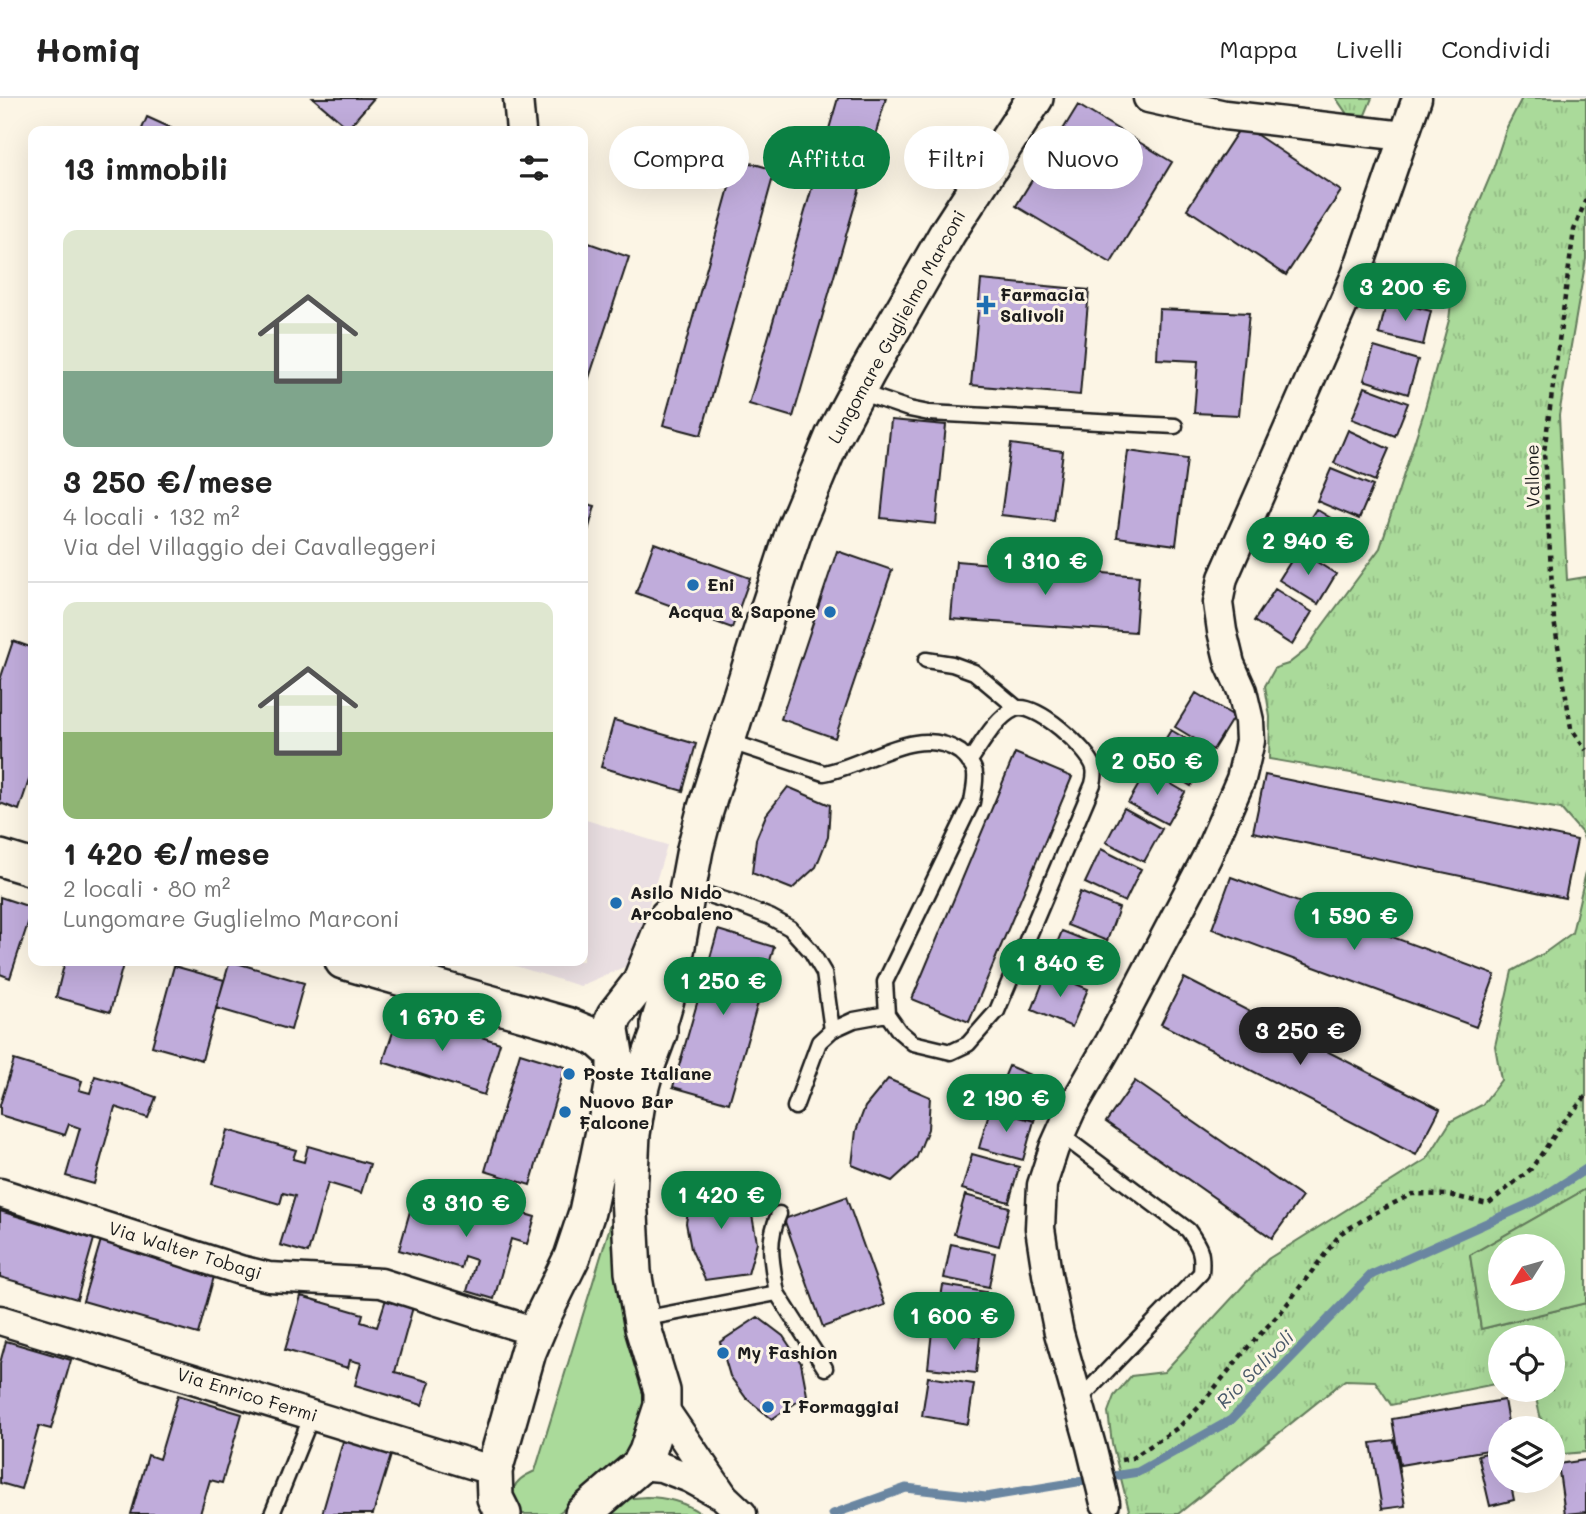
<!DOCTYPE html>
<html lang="it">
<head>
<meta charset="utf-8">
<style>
	:root { --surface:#fff; --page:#f6f6f6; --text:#222; --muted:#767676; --line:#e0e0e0; --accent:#0b8043 }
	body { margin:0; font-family:Mali,sans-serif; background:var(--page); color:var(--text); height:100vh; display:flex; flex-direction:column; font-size:26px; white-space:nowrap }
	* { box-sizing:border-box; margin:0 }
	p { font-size:23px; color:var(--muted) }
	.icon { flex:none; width:38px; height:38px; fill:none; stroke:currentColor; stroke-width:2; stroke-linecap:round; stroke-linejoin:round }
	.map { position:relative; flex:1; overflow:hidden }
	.side { position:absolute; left:28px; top:28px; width:560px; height:840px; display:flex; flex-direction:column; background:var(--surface); border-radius:14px; box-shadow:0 7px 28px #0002 }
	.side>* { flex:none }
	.guide { position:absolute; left:609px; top:28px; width:665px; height:63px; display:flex; gap:14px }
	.needle { width:46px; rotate:233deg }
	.tools { position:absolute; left:1488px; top:1136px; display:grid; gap:14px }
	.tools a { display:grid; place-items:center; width:77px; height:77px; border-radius:50%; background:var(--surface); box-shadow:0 7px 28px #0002; font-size:35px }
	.price { position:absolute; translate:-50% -60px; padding:0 16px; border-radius:24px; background:var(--accent); color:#fff; font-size:23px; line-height:46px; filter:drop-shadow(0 2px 4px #0008) }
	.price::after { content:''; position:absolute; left:50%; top:42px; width:21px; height:16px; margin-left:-10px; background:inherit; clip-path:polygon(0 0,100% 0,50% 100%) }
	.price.selected { background:#222; color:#fff }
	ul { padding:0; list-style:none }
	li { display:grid; align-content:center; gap:14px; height:371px; padding:0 35px }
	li+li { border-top:2px solid var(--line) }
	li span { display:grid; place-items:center; height:217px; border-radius:14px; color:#555 }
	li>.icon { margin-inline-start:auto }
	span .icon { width:126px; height:126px; fill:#fffc; stroke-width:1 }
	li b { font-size:30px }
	h2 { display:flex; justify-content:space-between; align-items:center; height:84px; padding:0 35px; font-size:30px }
	.tag { padding:0 24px; border-radius:32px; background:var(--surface); box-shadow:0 7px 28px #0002; font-size:24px; line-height:63px }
	.tag.selected { background:var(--accent); color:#fff }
	header { display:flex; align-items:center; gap:42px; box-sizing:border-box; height:98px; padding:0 35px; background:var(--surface); border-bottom:2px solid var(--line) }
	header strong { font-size:33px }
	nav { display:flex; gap:38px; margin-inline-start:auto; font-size:24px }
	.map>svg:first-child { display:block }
</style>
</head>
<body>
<header>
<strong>Homiq</strong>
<nav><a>Mappa</a><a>Livelli</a><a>Condividi</a></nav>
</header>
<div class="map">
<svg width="1586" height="1416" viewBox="0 0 1586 1416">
	<defs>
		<pattern id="grass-tufts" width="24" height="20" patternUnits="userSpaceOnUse" patternTransform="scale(1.75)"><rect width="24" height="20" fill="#aada9a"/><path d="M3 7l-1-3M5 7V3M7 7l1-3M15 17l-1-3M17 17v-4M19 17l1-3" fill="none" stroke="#92ba84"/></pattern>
	</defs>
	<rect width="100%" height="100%" fill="#fcf5e5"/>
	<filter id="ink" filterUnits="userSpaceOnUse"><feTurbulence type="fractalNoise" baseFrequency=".0143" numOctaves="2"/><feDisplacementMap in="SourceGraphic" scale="14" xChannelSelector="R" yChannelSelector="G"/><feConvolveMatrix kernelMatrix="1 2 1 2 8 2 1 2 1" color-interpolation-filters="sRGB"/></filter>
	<g filter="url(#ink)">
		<path fill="#eadfe2" d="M583,721L667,747L631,866L580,888L499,863H583Z"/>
		<path fill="url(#grass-tufts)" stroke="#637b5b" stroke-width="2" d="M1336,0H1372L1365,17L1347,16Z
			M1522,0H1586V161L1559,317L1567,482L1586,479V747L1582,735L1561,711L1269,661L1270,619L1265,588L1275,570L1288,566L1306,552L1320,531L1380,450L1423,317L1449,222L1456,159L1492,74L1507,29Z
			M1586,774V1091L1470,1157L1481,1231L1586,1205V1354L1552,1357V1330H1543L1534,1292H1552V1239H1500V1285L1391,1307L1375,1283L1345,1282L1178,1416H1130L1112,1345L1108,1314L1114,1298L1131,1278L1164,1274L1268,1161L1427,1061L1451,1023L1482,1007L1501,982L1495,948L1512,873L1543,856L1572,835Z"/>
		<path fill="#aada9a" stroke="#637b5b" stroke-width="2" fill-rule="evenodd" d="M1586,1091V1205L1481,1231L1470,1157ZM1500,1148H1552V1200H1500Z
			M616,1109L648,1283L644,1334L614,1376L557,1416H519C509,1393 511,1383 535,1373Z
			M646,1399C664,1399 686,1404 701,1416H609L623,1401Z"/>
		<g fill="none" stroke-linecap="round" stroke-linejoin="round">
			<path stroke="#6b86a1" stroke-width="9" d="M833,1416L906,1390L986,1399L1138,1374L1231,1322L1371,1177L1538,1102L1586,1071"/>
		</g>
		<path fill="#c0acdb" stroke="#1c1c1c" stroke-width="2" d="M313,0H374L348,30Z
			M838,0H886L793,319L749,306Z
			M1078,7L1172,64L1111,165L1016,108Z
			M147,19L178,33H141Z
			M1242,27L1341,93L1286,177L1187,111Z
			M737,61L775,72L701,337L663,327Z
			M583,143L629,159L583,298Z
			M981,182L1089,192L1080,297L971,287Z
			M1387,202L1431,213L1423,247L1379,236Z
			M1159,211L1249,215L1239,317L1194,315L1198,263L1157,261Z
			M1374,249L1418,262L1408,296L1364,282Z
			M1365,289L1408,305L1395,338L1352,321Z
			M891,322L946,327L936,426L881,420Z
			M1348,332L1389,351L1375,383L1334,365Z
			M1011,346L1063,353L1054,423L1001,417Z
			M1128,353L1187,361L1176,447L1117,439Z
			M1331,371L1373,388L1359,421L1317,403Z
			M583,405L595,408L583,451Z
			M1316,411L1355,435L1336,465L1297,441Z
			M654,445L750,480L732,530L636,495Z
			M1298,452L1336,476L1318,506L1279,482Z
			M837,453L892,472L835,640L781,621Z
			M956,463L1139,478L1135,534L951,521Z
			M1275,491L1312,514L1292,547L1254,523Z
			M13,543L33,550V670L19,712L0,705V582Z
			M1196,595L1234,618L1213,652L1175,629Z
			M614,622L696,646L683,693L601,669Z
			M1171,632L1210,655L1191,688L1151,664Z
			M1015,655L1072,679L969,924L912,901Z
			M1147,672L1185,694L1167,726L1128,705Z
			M1265,677L1577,742L1565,800L1253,734Z
			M788,689L830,707L828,739L816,769L792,791L752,775L756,741L766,717Z
			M1124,710L1162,731L1144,764L1106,744Z
			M1101,751L1141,771L1125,804L1085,785Z
			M1231,779L1495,877L1476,929L1212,831Z
			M1080,794L1119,810L1107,843L1067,827Z
			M0,799L33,810L10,880L0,876Z
			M718,832L774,849L729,1005L673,989Z
			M1062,833L1105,850L1092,884L1048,867Z
			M65,863H124L110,914L56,899Z
			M230,863L304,885L291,932L216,910Z
			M174,868L224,882L202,962L152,948Z
			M1047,874L1088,891L1072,929L1032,912Z
			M1184,880L1440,1011L1416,1057L1161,926Z
			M400,913L500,945L484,997L383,964Z
			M520,955L565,969L530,1087L485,1073Z
			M14,962L82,983L79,992L90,995L95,978L122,986V987L156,999L148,1020L115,1009L94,1086L66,1078L80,1030L69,1026L65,1037L0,1017V1007Z
			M1009,968L1049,985L1034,1023L993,1006Z
			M888,981L930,999L928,1031L916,1061L892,1083L852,1067L856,1033L865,1009Z
			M1135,983L1302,1099L1272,1140L1106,1024Z
			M990,1011L1034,1023L1023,1062L979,1050Z
			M227,1032L296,1052L293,1061L304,1064L308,1048L370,1066L361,1095L328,1085L308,1155L280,1147L295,1098L283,1095L280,1106L212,1086Z
			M972,1056L1019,1069L1009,1104L962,1091Z
			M737,1084L751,1112L757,1144L748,1176L705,1182L691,1151L686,1125L692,1090Z
			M965,1097L1009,1109L999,1148L954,1136Z
			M414,1099L476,1117L481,1103L535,1119L527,1146L511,1141L494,1201L467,1193L476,1162L464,1158L461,1170L399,1152Z
			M846,1099L885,1207L823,1229L784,1121Z
			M0,1113L94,1141L77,1201L0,1179Z
			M101,1142L215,1175L198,1236L83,1203Z
			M951,1146L995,1155L989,1189L944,1180Z
			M943,1187L986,1194L979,1233L937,1225Z
			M301,1198L363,1216L361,1224L377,1229L386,1201L413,1209L395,1274L430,1284L422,1307L355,1287L361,1265L350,1262L348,1270L285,1252Z
			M758,1219L783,1238L801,1265L807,1297L772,1321L746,1300L730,1278L720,1244Z
			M932,1233L980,1238L976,1275L928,1270Z
			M6,1243L71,1262L51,1331L39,1328L21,1391L0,1385V1265Z
			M928,1279L974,1286L968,1326L922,1318Z
			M178,1297L242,1316L222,1385L210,1382L200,1416H131L148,1357L159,1361Z
			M1504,1302L1509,1330H1500V1350L1400,1367L1392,1321Z
			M344,1340L392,1354L373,1416H322Z
			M1394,1342L1405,1408L1382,1411L1371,1345Z
			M1500,1352V1382H1510L1514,1402L1490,1408L1478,1357Z
			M1586,1362V1414L1565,1416L1558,1366Z"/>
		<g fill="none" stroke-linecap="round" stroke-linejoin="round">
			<defs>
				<path id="service" d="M859,294L909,311L929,315L1175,328
					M926,562L952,566L974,574L1017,610
					M728,643L824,675C866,668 917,625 960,654C966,659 975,669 975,676C976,685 973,696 972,704L885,884L887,916L899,933L913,945L951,954L968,946L997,913L1093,686C1094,682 1095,674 1094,670C1089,651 1035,603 1015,611C996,619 981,647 969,664
					M689,791L731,804L770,819L790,830L811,853L824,875L832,932
					M795,1009L819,944L832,932L854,922L887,916
					M1060,1036L1188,1132C1200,1149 1203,1154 1201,1175L1077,1304
					M777,1195C772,1165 766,1145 779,1116
					M642,1221L777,1195L825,1270
					M272,1416L312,1317"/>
				<path id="minor" d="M518,0L521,33
					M1148,0L1225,17L1404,38
					M0,1095L240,1172L269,1179L381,1185L536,1234
					M0,1222L494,1373
					M662,1308L724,1399L742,1416
					M640,1367L661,1369L690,1380L719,1396
					M1105,1405L1091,1348L1059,1235L1047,1176L1040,1130L1042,1087L1054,1050L1071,1012L1110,944L1207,759L1241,681L1250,643L1249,623L1242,593L1230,566L1222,533L1218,505L1223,480L1356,177L1417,0"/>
				<path id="tertiary" d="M0,760L33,770
					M343,863L566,927L597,940L615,956
					M503,1416L495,1400L494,1373L528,1254L544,1216L572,1159L587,1114L610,1005L615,976V956L611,932L612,924L615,917L640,885L667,819
					M583,1416L640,1367L647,1354L662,1308V1293L643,1230L633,1174L629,1097L632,1036L638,999L646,970L659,935V925L669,891L695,751L705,713L768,512L795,430L833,339L867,275L948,134L1035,0"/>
			</defs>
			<use href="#service" stroke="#1c1c1c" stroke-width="19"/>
			<use href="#minor" stroke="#1c1c1c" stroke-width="33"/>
			<use href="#tertiary" stroke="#1c1c1c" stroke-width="40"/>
			<path stroke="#1c1c1c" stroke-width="4.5" stroke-dasharray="5 5" stroke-linecap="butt" d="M1586,101L1574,132L1544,354L1554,522L1571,630L1586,652
				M1121,1362L1132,1360L1179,1329L1199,1309L1249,1248L1281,1214L1341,1135L1373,1116L1412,1096L1449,1097L1488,1106L1531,1071L1563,1025L1586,998"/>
			<use href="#service" stroke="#fcf5e5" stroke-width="14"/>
			<use href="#minor" stroke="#fcf5e5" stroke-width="28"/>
			<use href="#tertiary" stroke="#fcf5e5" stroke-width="35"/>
		</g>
	</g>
	<g fill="#1f6fb2" stroke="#fcf5e5" stroke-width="2.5">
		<path d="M982.5 196.5h7v7h7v7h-7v7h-7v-7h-7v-7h7z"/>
		<circle cx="693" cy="487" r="7"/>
		<circle cx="830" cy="514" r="7"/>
		<circle cx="616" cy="805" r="7"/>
		<circle cx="569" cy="976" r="7"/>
		<circle cx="565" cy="1014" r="7"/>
		<circle cx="723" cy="1255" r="7"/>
		<circle cx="768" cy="1309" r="7"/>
	</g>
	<g text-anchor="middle" stroke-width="6" stroke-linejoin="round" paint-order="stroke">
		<g font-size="18" font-weight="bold" fill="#1c1c1c" stroke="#fcf5e5" text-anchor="start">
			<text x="1000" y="203">Farmacia<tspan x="1000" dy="21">Salivoli</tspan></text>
			<text x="707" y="493">Eni</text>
			<text x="816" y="520" text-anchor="end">Acqua &amp; Sapone</text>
			<text x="630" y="801">Asilo Nido<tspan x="630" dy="21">Arcobaleno</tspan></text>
			<text x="583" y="982">Poste Italiane</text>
			<text x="579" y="1010">Nuovo Bar<tspan x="579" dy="21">Falcone</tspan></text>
			<text x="737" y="1261">My Fashion</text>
			<text x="782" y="1315">I Formaggiai</text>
		</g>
		<g font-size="18" fill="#1c1c1c" stroke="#fcf5e5">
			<text transform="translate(897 229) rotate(-61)" y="6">Lungomare Guglielmo Marconi</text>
			<text transform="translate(1533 378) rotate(-91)" y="6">Vallone</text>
			<text transform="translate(185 1153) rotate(17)" y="6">Via Walter Tobagi</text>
			<text transform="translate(247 1297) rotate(17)" y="6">Via Enrico Fermi</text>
		</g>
		<g font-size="19" font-style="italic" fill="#4a5a6a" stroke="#fcf5e5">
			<text transform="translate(1255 1271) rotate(-45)" y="7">Rio Salivoli</text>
		</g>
	</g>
</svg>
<div class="tools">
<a><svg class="needle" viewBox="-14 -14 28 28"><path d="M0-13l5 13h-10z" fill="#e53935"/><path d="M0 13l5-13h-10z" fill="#767676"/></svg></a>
<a><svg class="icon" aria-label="locate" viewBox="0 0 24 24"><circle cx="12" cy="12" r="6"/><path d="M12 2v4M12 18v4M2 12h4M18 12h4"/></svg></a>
<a><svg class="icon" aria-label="layers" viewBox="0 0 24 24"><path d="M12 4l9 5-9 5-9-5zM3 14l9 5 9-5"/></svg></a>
</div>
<b class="price" style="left:1405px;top:225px">3 200 €</b>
<b class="price" style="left:1308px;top:479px">2 940 €</b>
<b class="price" style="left:1045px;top:499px">1 310 €</b>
<b class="price" style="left:1157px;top:699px">2 050 €</b>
<b class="price" style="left:1354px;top:854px">1 590 €</b>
<b class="price" style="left:1060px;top:901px">1 840 €</b>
<b class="price" style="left:723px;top:919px">1 250 €</b>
<b class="price" style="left:442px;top:955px">1 670 €</b>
<b class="price selected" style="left:1300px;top:969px">3 250 €</b>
<b class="price" style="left:1006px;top:1036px">2 190 €</b>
<b class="price" style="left:721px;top:1133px">1 420 €</b>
<b class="price" style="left:466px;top:1141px">3 310 €</b>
<b class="price" style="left:954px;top:1254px">1 600 €</b>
<div class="guide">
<a class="tag">Compra</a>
<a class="tag selected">Affitta</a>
<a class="tag">Filtri</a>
<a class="tag">Nuovo</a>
</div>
<section class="side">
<h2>13 immobili<svg class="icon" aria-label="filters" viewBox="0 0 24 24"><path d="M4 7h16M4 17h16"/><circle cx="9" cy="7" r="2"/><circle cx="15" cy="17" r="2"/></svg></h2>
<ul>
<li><span style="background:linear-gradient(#dfe7d0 65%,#7fa58c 0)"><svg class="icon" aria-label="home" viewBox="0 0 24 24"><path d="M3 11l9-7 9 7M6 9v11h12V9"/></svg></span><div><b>3 250 €/mese</b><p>4 locali · 132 m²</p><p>Via del Villaggio dei Cavalleggeri</p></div></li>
<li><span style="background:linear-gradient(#dfe7d0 60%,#8fb573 0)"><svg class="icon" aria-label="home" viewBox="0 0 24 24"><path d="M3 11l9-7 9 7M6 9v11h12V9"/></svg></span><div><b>1 420 €/mese</b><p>2 locali · 80 m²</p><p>Lungomare Guglielmo Marconi</p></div></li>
</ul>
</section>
</div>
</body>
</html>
